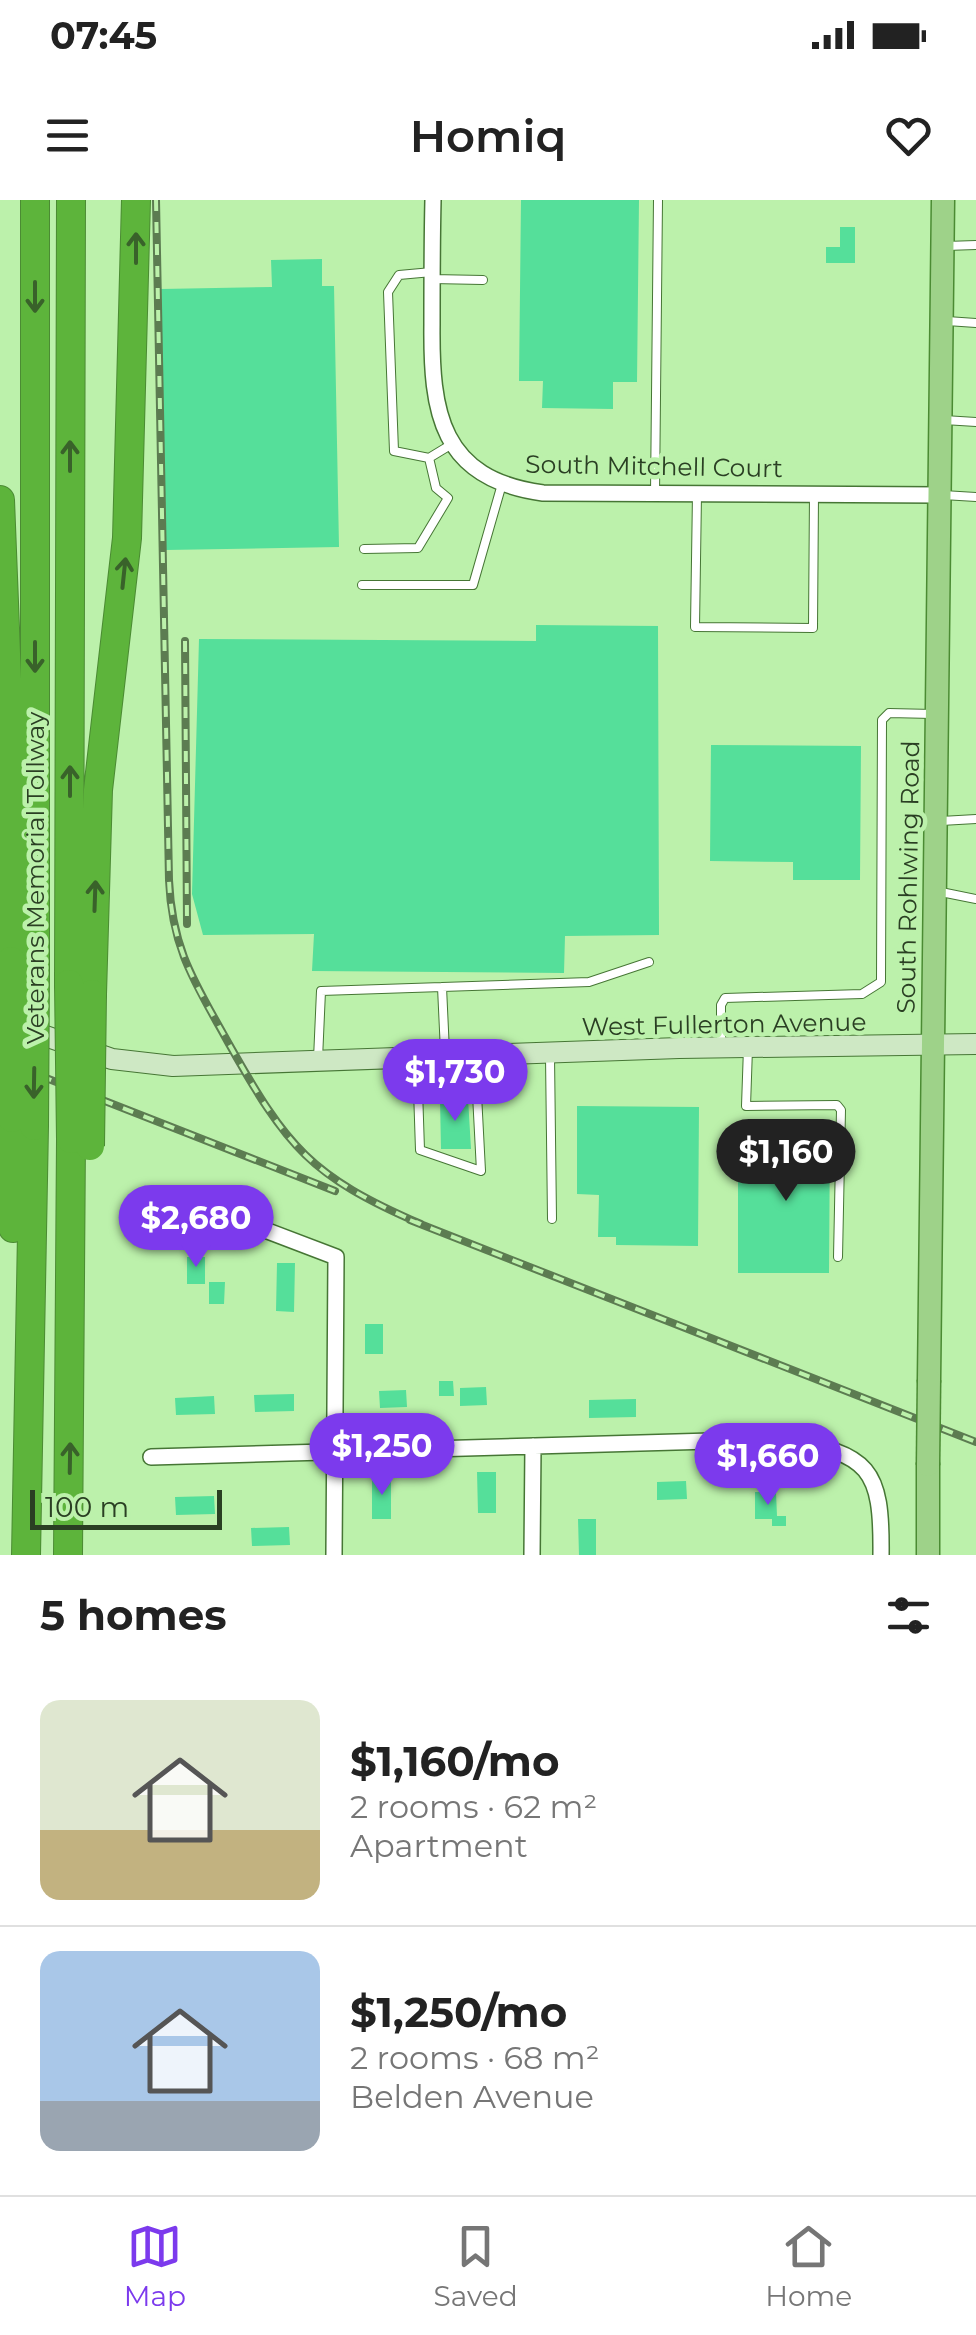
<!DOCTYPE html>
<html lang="en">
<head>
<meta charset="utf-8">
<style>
	:root { --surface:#fff; --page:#f2f2f2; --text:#222; --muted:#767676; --line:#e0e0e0; --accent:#7c3aed }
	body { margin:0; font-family:Montserrat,sans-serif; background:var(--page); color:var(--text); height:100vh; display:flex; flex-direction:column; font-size:38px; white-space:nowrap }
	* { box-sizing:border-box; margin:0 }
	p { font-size:32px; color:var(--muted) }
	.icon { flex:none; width:55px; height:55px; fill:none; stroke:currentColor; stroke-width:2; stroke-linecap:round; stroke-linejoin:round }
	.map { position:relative; height:1355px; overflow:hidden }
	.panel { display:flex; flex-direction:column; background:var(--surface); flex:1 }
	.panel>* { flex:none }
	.scale { position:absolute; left:30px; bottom:25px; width:192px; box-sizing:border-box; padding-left:10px; border:5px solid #2a3f23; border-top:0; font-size:28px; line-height:35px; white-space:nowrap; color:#2a3f23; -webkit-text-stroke:8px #bcf1ab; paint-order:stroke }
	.price { position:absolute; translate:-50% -85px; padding:0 22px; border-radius:35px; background:var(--accent); color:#fff; font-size:32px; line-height:65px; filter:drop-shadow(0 2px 5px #0008) }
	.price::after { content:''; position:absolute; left:50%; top:60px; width:30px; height:22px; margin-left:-15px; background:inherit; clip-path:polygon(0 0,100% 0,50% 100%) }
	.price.active { background:#222; color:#fff }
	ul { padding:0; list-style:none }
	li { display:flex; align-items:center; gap:30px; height:250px; padding:0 40px }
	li+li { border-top:2px solid var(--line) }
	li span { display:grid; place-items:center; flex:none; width:280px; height:200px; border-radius:20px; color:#555 }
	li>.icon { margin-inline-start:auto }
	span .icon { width:120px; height:120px; fill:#fffc; stroke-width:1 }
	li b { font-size:42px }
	h2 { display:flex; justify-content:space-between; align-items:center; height:120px; padding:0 40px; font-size:42px }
	.status { display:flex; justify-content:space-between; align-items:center; height:70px; padding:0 50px; background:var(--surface); direction:ltr }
	.status svg { height:28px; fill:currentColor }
	header { display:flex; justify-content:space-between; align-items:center; height:130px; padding:0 40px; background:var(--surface); font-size:45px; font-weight:600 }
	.tabs { display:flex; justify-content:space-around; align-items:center; height:140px; border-top:2px solid var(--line); background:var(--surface); font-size:28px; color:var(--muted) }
	.tabs a { display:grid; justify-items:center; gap:5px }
	.tabs .active { color:var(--accent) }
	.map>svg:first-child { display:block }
</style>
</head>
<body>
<div class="status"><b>07:45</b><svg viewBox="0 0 49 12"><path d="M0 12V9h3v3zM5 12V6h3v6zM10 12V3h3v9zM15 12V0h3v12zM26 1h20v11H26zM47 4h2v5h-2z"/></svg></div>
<header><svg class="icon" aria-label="menu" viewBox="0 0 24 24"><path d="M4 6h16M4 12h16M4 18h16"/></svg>Homiq<svg class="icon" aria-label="heart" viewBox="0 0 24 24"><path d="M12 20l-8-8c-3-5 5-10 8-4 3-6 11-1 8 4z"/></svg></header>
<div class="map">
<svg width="976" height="1355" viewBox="0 0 976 1355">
	<rect width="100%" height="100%" fill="#bcf1ab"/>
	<path fill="#55df9a" d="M521,0H639L637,182H613V209L542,208L543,181H519Z
		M840,27H855V63H826V47H840Z
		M322,59V86H334L339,347L166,350L161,89L272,87L271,60Z
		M536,425L658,426L659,735L565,736L564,773L312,771L314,734L203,735L192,694L199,439L536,441Z
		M711,545L861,546L860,680H793V662L710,661Z
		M468,898L471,949H441L440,899Z
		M577,906L699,907L698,1046L616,1045V1037H598L599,995L577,994Z
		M759,928L830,929L829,1073H738V966L759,967Z
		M187,1057H205V1084H187Z
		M277,1063H295L294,1112L276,1111Z
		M209,1082H225L224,1104H209Z
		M365,1124H383V1154H365Z
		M439,1181H453L454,1196H439Z
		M486,1187L487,1205L460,1206V1188Z
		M406,1190L407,1207L380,1208L379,1191Z
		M294,1194V1211L255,1212L254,1195Z
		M214,1196L215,1214L176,1215L175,1198Z
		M636,1199V1217L589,1218V1200Z
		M477,1272H496V1313H478Z
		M372,1278H391V1319H372Z
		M686,1281L687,1299L657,1300V1282Z
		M755,1292H776L777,1316H786V1326H772V1319H755Z
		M214,1296L215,1314L176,1315L175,1297Z
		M578,1319H596V1355H579Z
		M289,1327L290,1345L252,1346L251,1328Z"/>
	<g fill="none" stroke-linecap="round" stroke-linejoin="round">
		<defs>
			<path id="lane" d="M946,46L976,45
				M432,79L483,80
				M947,121L976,123
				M944,220L976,222
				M429,258L394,251L388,92L399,75L432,72
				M655,294L658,0
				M697,294L695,427L813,428L814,294
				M943,295L976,297
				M364,349L418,348L448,298L436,288L429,258L452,244
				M362,385H473L502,284
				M941,621L976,619
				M936,691L976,699
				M442,787L445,852
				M721,846V805L725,798L862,794L881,782L882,520L889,513L933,514
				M748,848L746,906L837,905L841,910L838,1057
				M550,856L552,1019
				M318,859L321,791L589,782L649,762
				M417,859L420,950L481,971L475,856"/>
			<path id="street" d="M433,0C432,41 432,83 432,124C431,212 440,279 543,293L939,295
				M194,1003L336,1057L334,1355
				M151,1257L783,1239C870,1254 882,1268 881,1355
				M532,1355L533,1246"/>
			<path id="secondary" d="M25,829L112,859L173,866L679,848L976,844"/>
			<path id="primary" d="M929,1180L943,0
				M928,1355V1265"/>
			<path id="highway" d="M35,0V770
				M0,300L9,530L11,761
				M69,784L71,0
				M92,794L98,590L127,338L136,0
				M12,918L13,1028
				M26,1355L34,926
				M68,1355L71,939"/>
		</defs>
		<use href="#lane" stroke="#467635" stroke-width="10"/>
		<use href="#street" stroke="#467635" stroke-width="18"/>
		<use href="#secondary" stroke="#467635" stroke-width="22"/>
		<use href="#primary" stroke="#4b8b33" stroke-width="25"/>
		<use href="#highway" stroke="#4b8b33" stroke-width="30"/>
		<use href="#lane" stroke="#fff" stroke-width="8"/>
		<use href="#street" stroke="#fff" stroke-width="15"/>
		<use href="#secondary" stroke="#cee8c4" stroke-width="20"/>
		<use href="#primary" stroke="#9ed289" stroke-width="22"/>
		<use href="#highway" stroke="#5db43b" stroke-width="28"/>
		<defs>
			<path id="rail" d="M156,0L169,680C172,751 196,784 229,844C287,947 310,976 421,1024
				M185,441L187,724
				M0,860L335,991
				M410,1020L976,1242"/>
		</defs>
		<use href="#rail" stroke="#5c7c51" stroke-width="8"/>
		<use href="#rail" stroke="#bcf1ab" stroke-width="4" stroke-dasharray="11" stroke-linecap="butt"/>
		<defs>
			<path id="primary-bridge" d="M928,1265L929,1180"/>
			<path id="highway-bridge" d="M11,761L12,918
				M69,784L71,939
				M34,926L35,770
				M90,946L92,794"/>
		</defs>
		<use href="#primary-bridge" stroke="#4b8b33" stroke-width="25" stroke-linecap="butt"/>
		<use href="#highway-bridge" stroke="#4b8b33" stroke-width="30" stroke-linecap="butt"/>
		<use href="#primary-bridge" stroke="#9ed289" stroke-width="22"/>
		<use href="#highway-bridge" stroke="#5db43b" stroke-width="28"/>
	</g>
	<defs><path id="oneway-shaft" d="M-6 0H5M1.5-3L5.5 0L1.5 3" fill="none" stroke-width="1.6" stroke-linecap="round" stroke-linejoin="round" transform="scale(2.5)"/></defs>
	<g stroke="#39622a">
		<use href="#oneway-shaft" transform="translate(136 48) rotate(-90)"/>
		<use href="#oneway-shaft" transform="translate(35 97) rotate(90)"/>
		<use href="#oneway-shaft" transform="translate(70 256) rotate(-90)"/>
		<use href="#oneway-shaft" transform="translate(124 373) rotate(-84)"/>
		<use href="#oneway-shaft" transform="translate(35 457) rotate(90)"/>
		<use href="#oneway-shaft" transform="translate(70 581) rotate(-90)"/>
		<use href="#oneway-shaft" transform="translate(95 696) rotate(-88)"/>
		<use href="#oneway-shaft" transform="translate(34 883) rotate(91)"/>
		<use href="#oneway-shaft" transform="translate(70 1258) rotate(-89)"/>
	</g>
	<g text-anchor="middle" stroke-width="9" stroke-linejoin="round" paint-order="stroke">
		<g font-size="25" fill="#2a3f23" stroke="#bcf1ab">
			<text transform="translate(654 266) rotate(1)" y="9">South Mitchell Court</text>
			<text transform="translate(908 677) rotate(-89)" y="9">South Rohlwing Road</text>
			<text transform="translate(35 678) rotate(-90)" y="9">Veterans Memorial Tollway</text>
			<text transform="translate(724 824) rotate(-1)" y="9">West Fullerton Avenue</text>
		</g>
	</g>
</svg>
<div class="scale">100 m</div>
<b class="price" style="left:455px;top:924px">$1,730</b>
<b class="price active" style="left:786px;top:1004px">$1,160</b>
<b class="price" style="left:196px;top:1070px">$2,680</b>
<b class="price" style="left:382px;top:1298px">$1,250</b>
<b class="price" style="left:768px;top:1308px">$1,660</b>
</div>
<section class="panel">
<h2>5 homes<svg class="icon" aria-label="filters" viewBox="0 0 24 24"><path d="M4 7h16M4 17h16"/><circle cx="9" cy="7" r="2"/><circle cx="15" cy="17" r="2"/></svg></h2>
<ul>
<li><span style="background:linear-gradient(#dfe7d0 65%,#c2b280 0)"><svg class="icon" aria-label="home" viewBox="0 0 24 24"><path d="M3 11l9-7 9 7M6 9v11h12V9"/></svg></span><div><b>$1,160/mo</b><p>2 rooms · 62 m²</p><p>Apartment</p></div></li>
<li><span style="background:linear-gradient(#a9c7e8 75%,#9aa5b1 0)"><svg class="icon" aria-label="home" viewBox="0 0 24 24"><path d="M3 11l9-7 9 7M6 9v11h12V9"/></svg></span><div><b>$1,250/mo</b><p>2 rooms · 68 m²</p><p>Belden Avenue</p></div></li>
</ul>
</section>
<nav class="tabs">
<a class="active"><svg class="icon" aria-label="map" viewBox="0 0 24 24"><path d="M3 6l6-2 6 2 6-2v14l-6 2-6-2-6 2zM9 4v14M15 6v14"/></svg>Map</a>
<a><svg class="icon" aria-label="saved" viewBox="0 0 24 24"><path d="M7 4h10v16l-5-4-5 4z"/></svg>Saved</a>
<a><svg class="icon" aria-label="home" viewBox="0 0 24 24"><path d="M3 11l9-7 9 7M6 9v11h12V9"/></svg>Home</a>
</nav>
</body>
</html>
